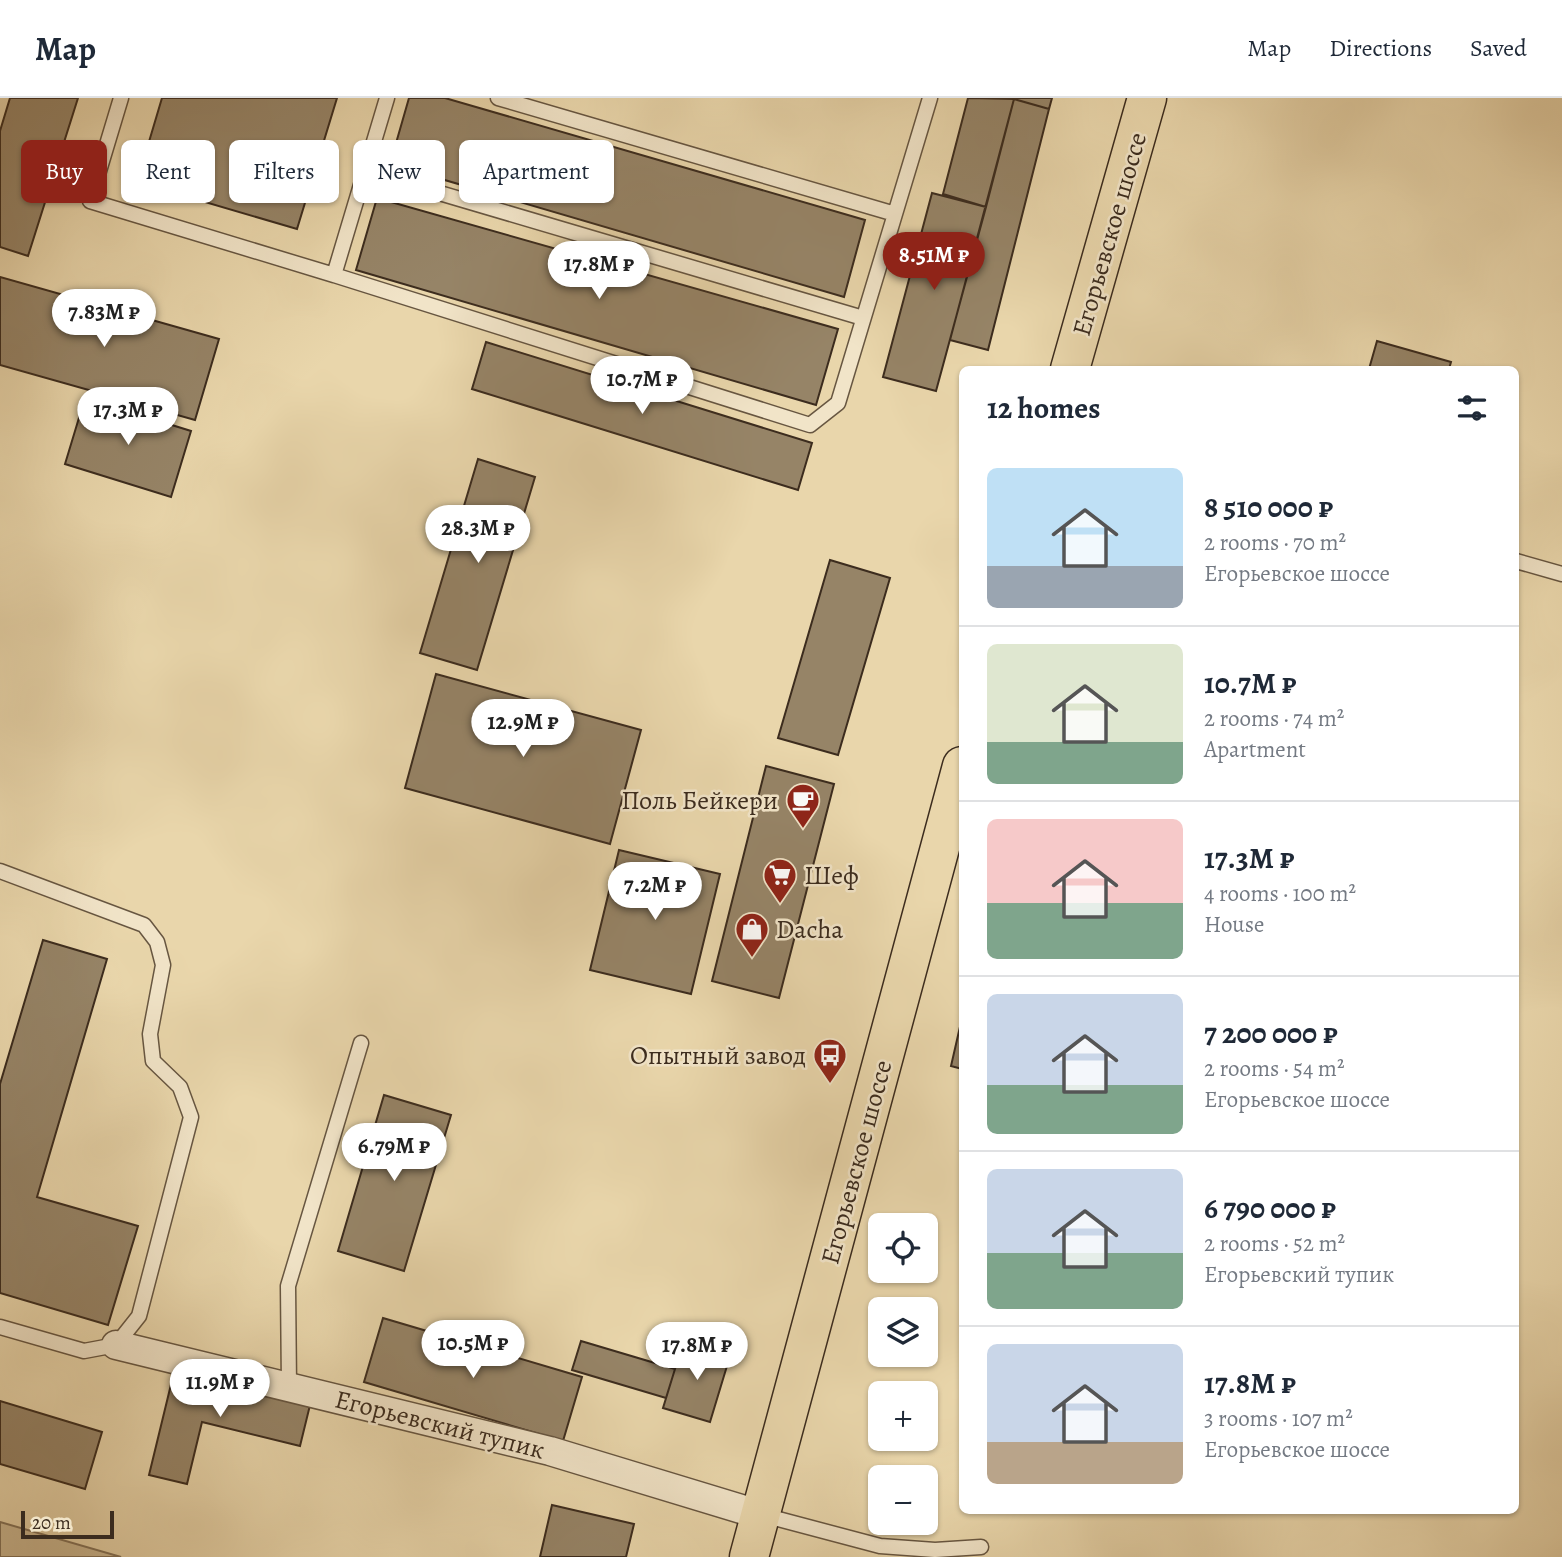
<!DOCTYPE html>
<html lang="en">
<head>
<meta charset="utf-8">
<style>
	:root { --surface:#fff; --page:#f6f6f7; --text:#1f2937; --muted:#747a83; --line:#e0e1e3; --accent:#8f2418 }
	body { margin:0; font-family:Alegreya,serif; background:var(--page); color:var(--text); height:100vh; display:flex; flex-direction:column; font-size:26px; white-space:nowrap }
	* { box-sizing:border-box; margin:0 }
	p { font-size:23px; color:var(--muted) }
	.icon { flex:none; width:38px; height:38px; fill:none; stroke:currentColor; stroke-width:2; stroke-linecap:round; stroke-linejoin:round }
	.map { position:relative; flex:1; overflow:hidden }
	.details { position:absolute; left:959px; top:268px; width:560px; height:1148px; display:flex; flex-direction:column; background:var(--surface); border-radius:10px; box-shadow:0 2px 5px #0004 }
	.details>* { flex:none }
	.top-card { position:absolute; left:21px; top:42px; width:665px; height:63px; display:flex; gap:14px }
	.controls { position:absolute; left:868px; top:1115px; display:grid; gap:14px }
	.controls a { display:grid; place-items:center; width:70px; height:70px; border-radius:10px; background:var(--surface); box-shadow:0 2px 5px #0004; font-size:35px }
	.scale { position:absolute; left:21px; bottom:18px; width:93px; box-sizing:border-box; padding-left:7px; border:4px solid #3c2c1e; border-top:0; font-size:19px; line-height:24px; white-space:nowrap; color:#3c2c1e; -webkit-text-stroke:5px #f1e4c8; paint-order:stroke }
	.price { position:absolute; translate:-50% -60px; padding:0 16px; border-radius:24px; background:#fff; color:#222; font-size:23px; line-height:46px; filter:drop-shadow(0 2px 4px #0008) }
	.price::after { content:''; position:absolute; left:50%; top:42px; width:21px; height:16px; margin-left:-10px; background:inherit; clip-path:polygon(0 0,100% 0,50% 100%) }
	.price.selected { background:var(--accent); color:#fff }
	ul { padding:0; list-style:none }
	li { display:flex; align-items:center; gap:21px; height:175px; padding:0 28px }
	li+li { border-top:2px solid var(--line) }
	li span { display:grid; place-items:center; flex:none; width:196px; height:140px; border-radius:10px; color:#555 }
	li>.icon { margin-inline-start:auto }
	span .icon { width:84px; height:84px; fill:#fffc; stroke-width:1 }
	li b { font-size:30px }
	h2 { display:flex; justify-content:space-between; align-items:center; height:84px; padding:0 28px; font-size:30px }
	.tag { padding:0 24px; border-radius:10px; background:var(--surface); box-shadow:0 2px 5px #0004; font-size:24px; line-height:63px }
	.tag.selected { background:var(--accent); color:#fff }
	header { display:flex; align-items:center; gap:42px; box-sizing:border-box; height:98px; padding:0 35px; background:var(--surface); border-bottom:2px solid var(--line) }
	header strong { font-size:33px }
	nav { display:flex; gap:38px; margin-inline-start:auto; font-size:24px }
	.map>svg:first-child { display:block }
</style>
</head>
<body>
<header>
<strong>Map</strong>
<nav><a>Map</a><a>Directions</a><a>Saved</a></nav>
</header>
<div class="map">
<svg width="1562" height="1459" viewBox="0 0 1562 1459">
	<rect width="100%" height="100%" fill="#e9d6ab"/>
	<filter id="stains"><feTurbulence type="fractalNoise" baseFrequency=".00286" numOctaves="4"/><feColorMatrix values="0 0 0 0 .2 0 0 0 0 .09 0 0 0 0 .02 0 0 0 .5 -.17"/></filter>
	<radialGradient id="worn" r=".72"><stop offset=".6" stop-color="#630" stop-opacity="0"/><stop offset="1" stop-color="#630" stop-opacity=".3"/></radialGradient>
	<path fill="#ccb993" stroke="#847258" stroke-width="2" d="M0,1424L121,1459H0Z"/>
	<path fill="#968467" stroke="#3c2c1e" stroke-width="2" d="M10,0H78L28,158L0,149V33Z
		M162,0H337L297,131L137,84Z
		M409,0H445L865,122L844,199L390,66Z
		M968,0L1014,1L986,109L943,96Z
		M1010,0H1052L1049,11Z
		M1014,1L1049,11L988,252L950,242Z
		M932,95L986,109L936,293L883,279Z
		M377,100L838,231L816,307L356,172Z
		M0,179L219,241L195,322L0,267Z
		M1377,243L1451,264L1449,271H1369Z
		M486,244L812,345L798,392L472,291Z
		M85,300L191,333L171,399L65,366Z
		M478,361L535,379L477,572L420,555Z
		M830,462L890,480L838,657L778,640Z
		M436,576L641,632L610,746L405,690Z
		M766,668L834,686L779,900L712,883Z
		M619,752L720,776L691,896L590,872Z
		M43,842L107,861L37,1099L138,1128L108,1227L0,1195V986Z
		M962,920V971L951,968Z
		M384,997L451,1017L404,1173L338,1153Z
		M383,1220L582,1279L563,1343L364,1284Z
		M581,1243L675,1271L666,1300L572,1272Z
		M683,1245L730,1258L710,1324L663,1310Z
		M175,1270L311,1303L300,1348L202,1324L187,1386L149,1377Z
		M0,1303L102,1334L85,1391L0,1366Z
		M552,1407L634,1426L626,1459H540Z"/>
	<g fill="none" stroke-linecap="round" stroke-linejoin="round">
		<defs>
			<path id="service" d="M121,0L90,103L334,177
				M387,0L334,177L810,327L838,305L930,0
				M498,0L895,116
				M365,73L863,220
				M1516,463L1562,476
				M0,773L144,827L157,844L163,867L150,936L153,963L180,989L191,1019L139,1218L116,1247L84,1253L0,1229
				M289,1289L288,1188L361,945
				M763,1417L880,1448L935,1452L981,1449"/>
			<path id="minor" d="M116,1247L550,1353L761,1417"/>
			<path id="primary" d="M1070,271L1147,0
				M749,1459L962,668"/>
		</defs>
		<use href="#service" stroke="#675641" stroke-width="17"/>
		<use href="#minor" stroke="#675641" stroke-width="31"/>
		<use href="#primary" stroke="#3c2c1e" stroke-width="41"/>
		<use href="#service" stroke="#f1e4c8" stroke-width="14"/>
		<use href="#minor" stroke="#f1e4c8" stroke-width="28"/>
		<use href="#primary" stroke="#e9d6ab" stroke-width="38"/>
	</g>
	<defs>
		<symbol id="cafe-pin" viewBox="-11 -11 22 30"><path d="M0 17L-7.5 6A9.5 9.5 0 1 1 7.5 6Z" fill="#8f2418" stroke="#f1e4c8"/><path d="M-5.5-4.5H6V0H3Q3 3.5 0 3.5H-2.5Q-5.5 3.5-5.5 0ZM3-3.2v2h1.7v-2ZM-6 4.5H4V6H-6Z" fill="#fff"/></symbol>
		<symbol id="supermarket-pin" viewBox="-11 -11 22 30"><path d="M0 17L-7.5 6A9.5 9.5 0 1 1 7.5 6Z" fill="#8f2418" stroke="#f1e4c8"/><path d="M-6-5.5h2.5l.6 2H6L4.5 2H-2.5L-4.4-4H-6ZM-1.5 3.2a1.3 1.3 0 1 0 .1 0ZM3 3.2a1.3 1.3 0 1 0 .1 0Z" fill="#fff"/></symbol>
		<symbol id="shop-pin" viewBox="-11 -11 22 30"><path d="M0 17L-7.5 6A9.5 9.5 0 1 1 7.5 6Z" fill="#8f2418" stroke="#f1e4c8"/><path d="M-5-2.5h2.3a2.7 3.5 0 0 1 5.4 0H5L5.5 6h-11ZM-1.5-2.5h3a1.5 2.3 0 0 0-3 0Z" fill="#fff"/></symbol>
		<symbol id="bus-pin" viewBox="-11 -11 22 30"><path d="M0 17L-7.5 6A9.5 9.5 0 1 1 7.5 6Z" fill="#8f2418" stroke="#f1e4c8"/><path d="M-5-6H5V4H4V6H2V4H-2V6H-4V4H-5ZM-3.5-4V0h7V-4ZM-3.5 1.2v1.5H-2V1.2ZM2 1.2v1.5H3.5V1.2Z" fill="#fff"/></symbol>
	</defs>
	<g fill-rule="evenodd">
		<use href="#cafe-pin" x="784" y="683" width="38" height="52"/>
		<use href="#supermarket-pin" x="761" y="758" width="38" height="52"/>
		<use href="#shop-pin" x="733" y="812" width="38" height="52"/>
		<use href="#bus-pin" x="811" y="938" width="38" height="52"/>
	</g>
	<g text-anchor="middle" stroke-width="5" stroke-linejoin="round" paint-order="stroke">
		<g font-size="26" fill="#3c2c1e" stroke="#f1e4c8">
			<text transform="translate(1109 136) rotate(-74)" y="9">Егорьевское шоссе</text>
			<text transform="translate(856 1064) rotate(-75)" y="9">Егорьевское шоссе</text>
			<text transform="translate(440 1326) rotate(14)" y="9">Егорьевский тупик</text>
		</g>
		<g font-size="26" fill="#3c2c1e" stroke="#f1e4c8" text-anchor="end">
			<text x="778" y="711">Поль Бейкери</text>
			<text x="804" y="786" text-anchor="start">Шеф</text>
			<text x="776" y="840" text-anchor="start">Dacha</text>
			<text x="806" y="966">Опытный завод</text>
		</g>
	</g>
	<rect width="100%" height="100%" filter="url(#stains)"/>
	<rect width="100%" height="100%" fill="url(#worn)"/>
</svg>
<div class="controls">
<a><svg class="icon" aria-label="locate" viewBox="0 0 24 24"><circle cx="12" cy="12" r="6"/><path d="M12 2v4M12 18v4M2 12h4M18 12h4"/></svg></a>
<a><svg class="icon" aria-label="layers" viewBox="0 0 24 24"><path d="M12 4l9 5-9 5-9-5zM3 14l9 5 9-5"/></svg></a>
<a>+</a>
<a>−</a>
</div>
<div class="scale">20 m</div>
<b class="price selected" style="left:934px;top:194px">8.51M ₽</b>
<b class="price" style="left:599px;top:203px">17.8M ₽</b>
<b class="price" style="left:104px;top:251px">7.83M ₽</b>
<b class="price" style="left:642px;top:318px">10.7M ₽</b>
<b class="price" style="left:128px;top:349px">17.3M ₽</b>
<b class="price" style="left:478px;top:467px">28.3M ₽</b>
<b class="price" style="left:523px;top:661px">12.9M ₽</b>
<b class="price" style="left:655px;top:824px">7.2M ₽</b>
<b class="price" style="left:394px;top:1085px">6.79M ₽</b>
<b class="price" style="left:473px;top:1282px">10.5M ₽</b>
<b class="price" style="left:697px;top:1284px">17.8M ₽</b>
<b class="price" style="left:220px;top:1321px">11.9M ₽</b>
<div class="top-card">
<a class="tag selected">Buy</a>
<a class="tag">Rent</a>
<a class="tag">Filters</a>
<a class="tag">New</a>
<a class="tag">Apartment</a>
</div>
<section class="details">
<h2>12 homes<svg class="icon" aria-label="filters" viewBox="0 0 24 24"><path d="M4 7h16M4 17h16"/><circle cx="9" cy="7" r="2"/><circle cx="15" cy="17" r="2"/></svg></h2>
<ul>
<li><span style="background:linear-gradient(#bfe0f5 70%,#9aa5b1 0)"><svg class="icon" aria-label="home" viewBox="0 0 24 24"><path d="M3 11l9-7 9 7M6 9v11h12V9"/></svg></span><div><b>8 510 000 ₽</b><p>2 rooms · 70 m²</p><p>Егорьевское шоссе</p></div></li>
<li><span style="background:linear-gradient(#dfe7d0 70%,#7fa58c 0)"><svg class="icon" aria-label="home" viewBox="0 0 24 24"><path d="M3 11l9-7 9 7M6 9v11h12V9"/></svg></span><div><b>10.7M ₽</b><p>2 rooms · 74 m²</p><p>Apartment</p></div></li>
<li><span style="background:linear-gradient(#f6c9c9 60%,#7fa58c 0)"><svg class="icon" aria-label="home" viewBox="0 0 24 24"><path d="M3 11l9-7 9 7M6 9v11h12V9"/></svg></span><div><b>17.3M ₽</b><p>4 rooms · 100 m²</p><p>House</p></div></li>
<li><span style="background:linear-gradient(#c9d6e8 65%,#7fa58c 0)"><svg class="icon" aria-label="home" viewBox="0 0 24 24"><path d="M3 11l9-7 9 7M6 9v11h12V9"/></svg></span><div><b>7 200 000 ₽</b><p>2 rooms · 54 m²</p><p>Егорьевское шоссе</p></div></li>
<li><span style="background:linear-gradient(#c9d6e8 60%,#7fa58c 0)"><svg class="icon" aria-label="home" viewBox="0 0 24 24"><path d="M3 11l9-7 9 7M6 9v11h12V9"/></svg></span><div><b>6 790 000 ₽</b><p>2 rooms · 52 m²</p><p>Егорьевский тупик</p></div></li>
<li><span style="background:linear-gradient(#c9d6e8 70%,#b9a48a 0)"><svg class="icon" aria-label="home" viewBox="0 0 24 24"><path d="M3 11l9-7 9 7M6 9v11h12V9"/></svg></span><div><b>17.8M ₽</b><p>3 rooms · 107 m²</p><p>Егорьевское шоссе</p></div></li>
</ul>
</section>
</div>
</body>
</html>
